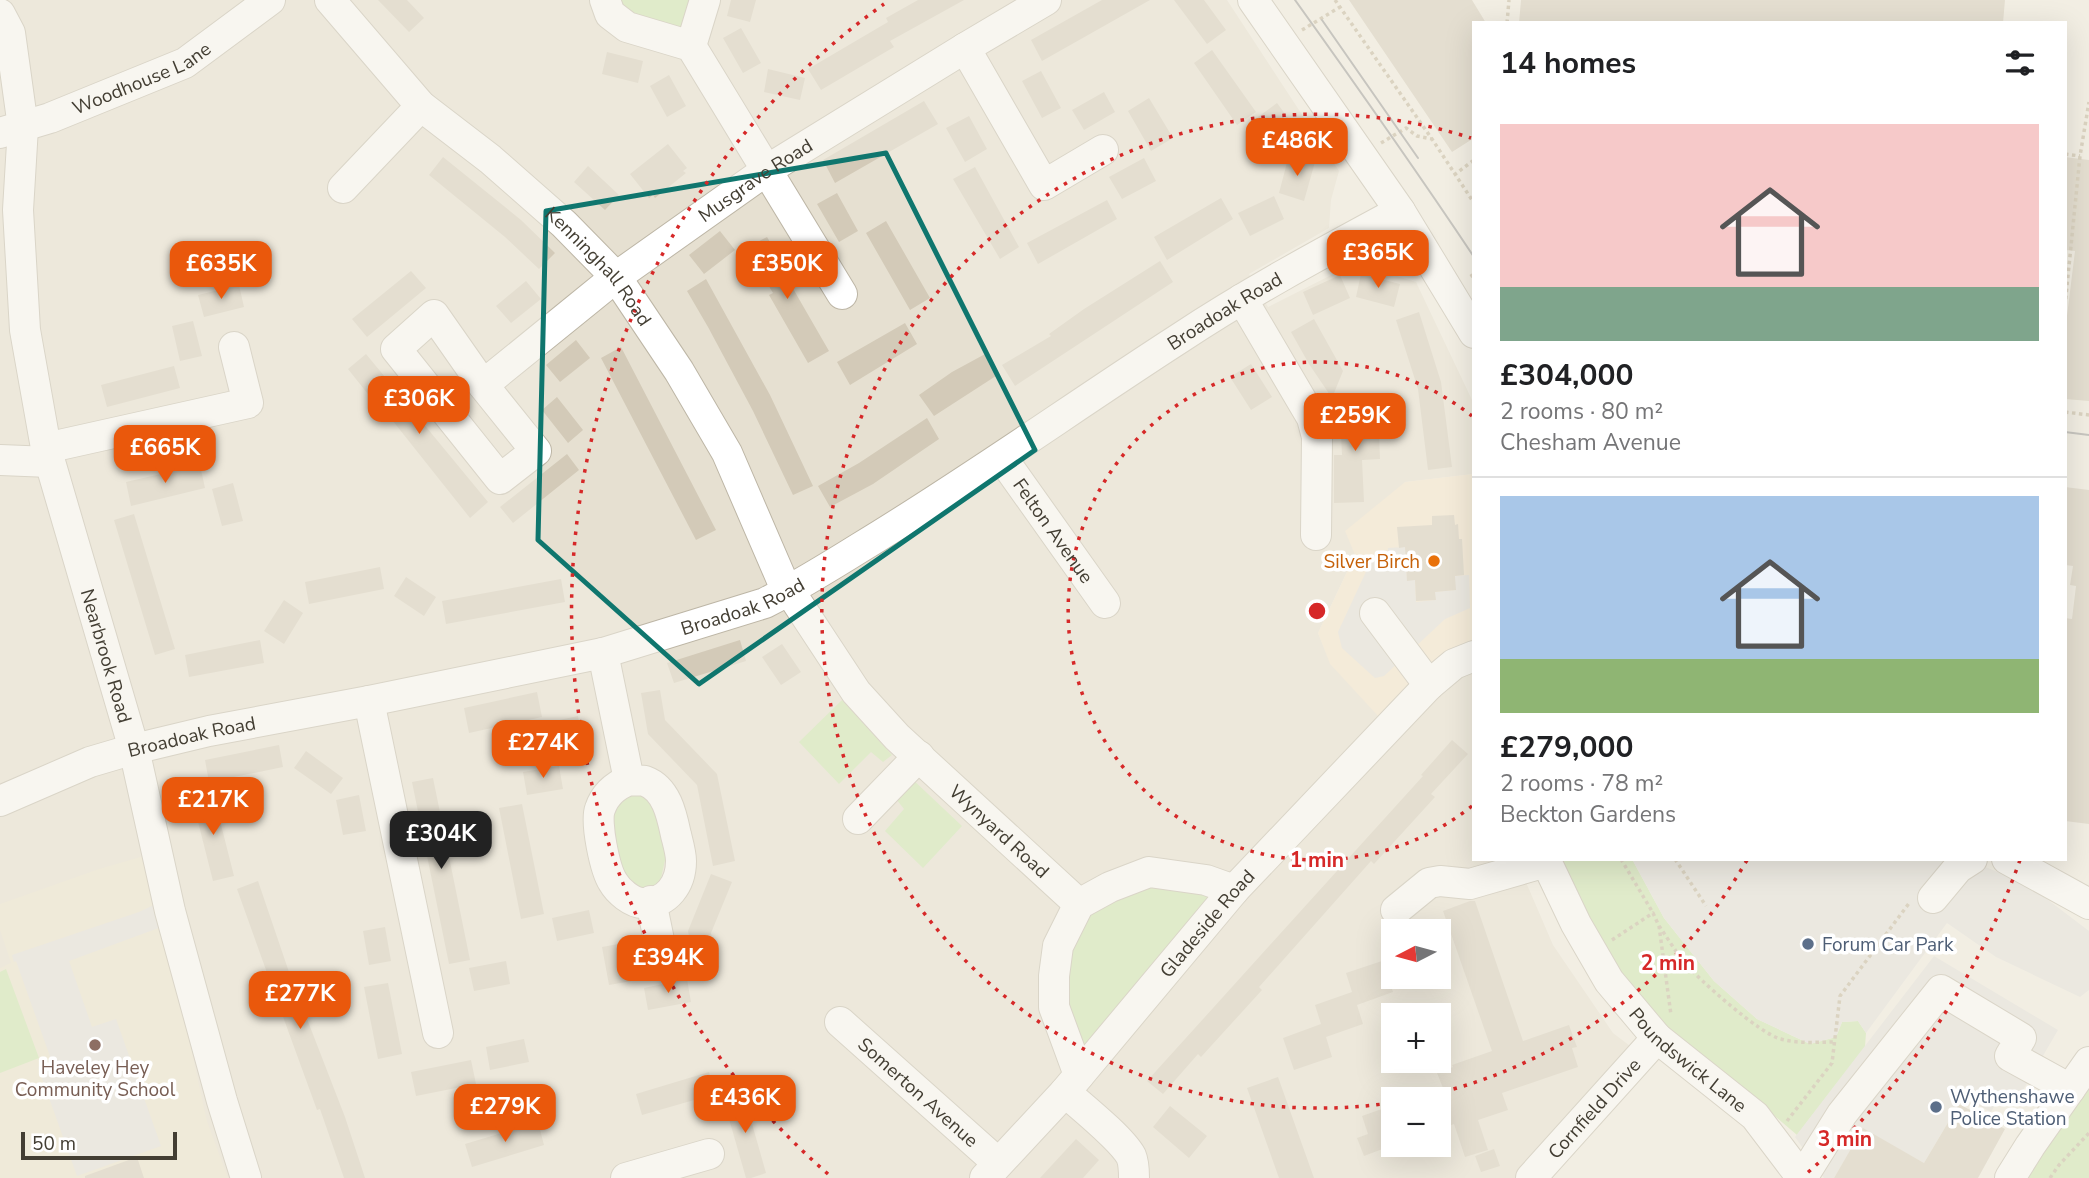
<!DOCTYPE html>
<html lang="en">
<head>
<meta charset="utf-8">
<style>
	:root { --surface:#fff; --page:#f2f2f2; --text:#202124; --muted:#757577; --line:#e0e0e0; --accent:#ea580c }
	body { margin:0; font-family:"Nunito Sans",sans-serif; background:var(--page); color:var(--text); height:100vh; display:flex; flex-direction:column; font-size:26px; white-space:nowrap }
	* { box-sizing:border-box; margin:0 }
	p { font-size:23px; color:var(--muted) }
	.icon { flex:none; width:38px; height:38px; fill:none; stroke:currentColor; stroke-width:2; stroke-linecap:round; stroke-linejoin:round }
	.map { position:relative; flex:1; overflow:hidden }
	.drawer { position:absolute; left:1472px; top:21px; width:595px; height:840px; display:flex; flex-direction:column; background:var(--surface); border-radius:0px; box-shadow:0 7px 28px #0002 }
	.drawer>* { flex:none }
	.needle { width:46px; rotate:264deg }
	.buttons { position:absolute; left:1381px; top:919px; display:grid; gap:14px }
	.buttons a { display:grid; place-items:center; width:70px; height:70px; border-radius:0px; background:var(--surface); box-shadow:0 7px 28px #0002; font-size:35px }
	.scale { position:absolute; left:21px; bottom:18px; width:156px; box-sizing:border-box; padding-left:7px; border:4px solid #433e33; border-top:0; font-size:19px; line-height:24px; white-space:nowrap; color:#433e33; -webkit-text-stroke:5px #fff; paint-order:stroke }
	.price { position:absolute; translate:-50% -60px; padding:0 16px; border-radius:14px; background:var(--accent); color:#fff; font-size:23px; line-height:46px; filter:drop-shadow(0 2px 4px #0008) }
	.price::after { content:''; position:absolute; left:50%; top:42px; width:21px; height:16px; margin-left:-10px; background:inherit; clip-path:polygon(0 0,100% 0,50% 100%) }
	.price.current { background:#222; color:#fff }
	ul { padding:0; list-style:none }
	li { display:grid; align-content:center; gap:14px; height:371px; padding:0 28px }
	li+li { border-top:2px solid var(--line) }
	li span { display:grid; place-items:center; height:217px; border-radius:0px; color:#555 }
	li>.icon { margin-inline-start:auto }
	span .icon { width:126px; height:126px; fill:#fffc; stroke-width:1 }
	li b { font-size:30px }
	h2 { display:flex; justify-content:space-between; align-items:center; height:84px; padding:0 28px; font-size:30px }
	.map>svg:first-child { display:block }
</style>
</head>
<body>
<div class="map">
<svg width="2089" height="1178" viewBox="0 0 2089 1178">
	<rect width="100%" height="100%" fill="#f2eee3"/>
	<path fill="#e6e0d1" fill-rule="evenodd" d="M0,0H1227L1339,171L1331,200L1329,228L1249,274L1268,307L1355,263L1416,282L1473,402V474L1405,482L1355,555L1318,633L1331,664L1473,656L1474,859H1516L1553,945L1613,1033L1642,1055L1528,1178H0ZM1393,931H1438V976H1393ZM1393,1015H1438V1060H1393ZM1393,1099H1438V1144H1393Z"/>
	<path fill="#f5e6cd" d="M1473,474V656L1389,728L1330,664L1318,633L1355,555L1345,531L1405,482Z"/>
	<path fill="#ebe4cc" d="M144,856L164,926L207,1121L228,1178H0V968L11,963L0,930V904L99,869Z"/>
	<path fill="#c9e7ab" d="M605,0H705L691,46Z
		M842,700L892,755L883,762L871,752L839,784L799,742Z
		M910,777L962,826L923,868L885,831L904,809L893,795Z
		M636,787L656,808L666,856L661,878L653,888L640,890L626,884L605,813Z
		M1558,859H1632L1664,918L1714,981L1757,1019L1810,1044L1836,1037L1842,1022L1858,1021L1866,1033L1865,1047L1797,1135L1736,1083L1672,1033L1633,994L1597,940Z
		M1149,872L1234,890L1079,1075L1054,976L1079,904Z
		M6,969L39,1058L0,1073V972Z
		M2089,1062V1178H2010Z"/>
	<path fill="#e2e0dc" d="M1405,547L1407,580H1415L1416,602L1435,600V592L1455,590V576L1469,575L1470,608L1445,619L1384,676L1375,678L1342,648L1338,632L1371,561L1387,560L1388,548Z
		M1632,859H1980L1983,866L2027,884L2089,931V990L2080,997L1996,957L1947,923L1866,1033L1858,1021L1842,1022L1836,1037L1810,1044L1757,1019L1714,981L1664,918Z
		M156,904L164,926L69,961L92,1027L116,1019L161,1146L77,1176L38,1067L52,1062L16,961L14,962L12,955L139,912Z
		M1934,956L2058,1030L2019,1097L2004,1089L1991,1112L1963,1097L1924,1163L1863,1129L1834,1178H1824L1795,1137Z"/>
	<path fill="#d3cab8" d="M378,0H407L424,18L409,32Z
		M731,0H756L750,22L727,16Z
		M918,0H964L890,41L894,47L821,90L808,69L888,22L886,18Z
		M1102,0H1150L1042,61L1031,40Z
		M1174,0H1204L1226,30L1207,44Z
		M1349,0H1472L1486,23H1474V138L1452,152Z
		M1521,0H2005L2003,23H1519Z
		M741,28L761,63L743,73L723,38Z
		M1212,50L1256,112L1237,125L1194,63Z
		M607,52L643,61L638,83L602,74Z
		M768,69L805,78L800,100L764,92Z
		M1041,71L1061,108L1042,118L1022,81Z
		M669,75L686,106L667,117L650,86Z
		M1104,92L1115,112L1084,130L1072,110Z
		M1149,98L1173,138L1151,151L1128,111Z
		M924,101L938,124L835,183L823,160Z
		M1277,103L1302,137L1282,151L1258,117Z
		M969,116L987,149L965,162L946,128Z
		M668,144L687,168L683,171L686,173L655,198L653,195L649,198L630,174Z
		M1289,155L1315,162L1304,201L1279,193Z
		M443,157L521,220L555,253L539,269L505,237L429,175Z
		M2065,157L2089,160V401L2065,399V332L2075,251L2065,250Z
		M1144,158L1156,181L1122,199L1109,177Z
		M588,166L619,195L605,210L574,182Z
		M975,167L1019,247L1000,259L953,179Z
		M837,193L858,231L839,242L817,204Z
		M1274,196L1284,219L1250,236L1238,213Z
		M1221,198L1233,219L1167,260L1154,237Z
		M1107,200L1117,219L1038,264L1027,243Z
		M886,221L930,298L910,310L866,233Z
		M720,231L735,250L704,274L689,255Z
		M767,237L787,271L784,273L829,351L808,363L769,295L773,293L746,248Z
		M1160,261L1173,282L1015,386L1002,365L1051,336L1049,334L1084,309Z
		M411,271L426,288L367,337L352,319Z
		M1361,274L1400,284L1394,307L1356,297Z
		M1340,275L1350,298L1313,315L1303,292Z
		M706,279L770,395L813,486L793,495L753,411L708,327L687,291Z
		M526,281L541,299L511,323L496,306Z
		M239,285L244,307L204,317L198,295Z
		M1419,312L1441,382L1452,467L1428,470L1418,389L1396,320Z
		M1314,319L1343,371L1332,398L1309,364L1291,332Z
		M193,321L202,356L180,361L172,326Z
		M905,323L917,344L850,385L837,362Z
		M576,340L590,358L560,382L546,365Z
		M621,347L716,530L696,540L601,358Z
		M987,353L999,374L934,416L919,395L952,372Z
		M366,354L488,502L470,518L373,396L371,398L348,369Z
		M1251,364L1272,397L1251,410L1230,377Z
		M174,366L180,388L107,407L101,385Z
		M557,397L583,430L568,443L542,410Z
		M1378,409L1380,459L1362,460L1364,502L1334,503V455H1342L1340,410Z
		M927,418L939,439L873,484L830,507L818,486L859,463Z
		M567,454L579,470L513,523L500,507Z
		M200,465L205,488L131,506L126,482Z
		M233,483L243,521L222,526L212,489Z
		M2065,487L2089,490V824L2065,821V618L2072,619L2076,586L2070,585L2073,566L2065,565Z
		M134,514L175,649L155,655L114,520Z
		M1454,515L1455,525L1458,524L1459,539H1462L1464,575L1455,576L1456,590L1435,592L1436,600L1416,601L1415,580L1407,581L1405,547L1399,548L1397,527L1432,525V516Z
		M380,567L384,589L309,604L305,582Z
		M406,577L436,597L424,616L394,596Z
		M561,579L565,602L446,624L442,601Z
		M284,600L303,613L284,644L264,631Z
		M260,640L264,663L189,677L185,655Z
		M740,640L746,661L674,683L667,663Z
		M782,644L801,672L781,685L762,657Z
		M660,690L665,720L717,774L735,861L713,866L697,785L648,734L641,693Z
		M537,692L542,717L469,733L464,708Z
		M578,716L584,752L562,757L555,721Z
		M1452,740L1468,754L1431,794L1435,797L1374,864L1371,861L1259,987L1262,990L1201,1057L1198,1054L1163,1094L1147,1081L1423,776L1421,775Z
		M279,745L283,767L209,782L205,760Z
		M306,751L343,778L331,794L294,768Z
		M559,766L563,789L527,795L523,772Z
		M433,778L470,960L449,964L412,782Z
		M213,793L234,876L213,881L192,798Z
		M359,795L366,831L343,835L336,800Z
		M522,804L544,914L521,919L499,808Z
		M711,874L732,882L711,933L718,968L696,972L688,931Z
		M258,881L290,975L345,1117L365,1178H344L320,1109L317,1110L266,970L237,889Z
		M1470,901H1475L1523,1041L1569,1025L1577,1047L1572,1048L1578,1067L1502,1093L1508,1110L1478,1120L1488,1150L1465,1157L1454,1124L1438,1130V1090L1443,1088L1437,1073L1453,1067L1452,1065L1492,1051L1443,911Z
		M589,910L594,933L557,941L552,918Z
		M385,927L391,961L369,965L363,931Z
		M624,943L632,981L609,985L602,947Z
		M506,961L510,984L474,991L469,968Z
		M1382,961L1393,992L1357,1005L1363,1024L1326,1037L1332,1057L1294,1070L1283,1038L1321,1024L1315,1005L1352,992L1346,973Z
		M687,979L691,1002L648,1010L644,988Z
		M388,983L402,1054L378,1059L364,987Z
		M524,1039L529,1062L490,1070L486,1047Z
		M471,1060L476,1084L416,1096L411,1072Z
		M709,1072L715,1094L642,1115L636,1094Z
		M1278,1077L1314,1178H1279L1247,1088Z
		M743,1092L766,1173L751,1178H746L723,1098Z
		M1959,1104L2005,1129L1978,1178H1834L1863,1128L1924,1163Z
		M1393,1105V1145L1364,1156L1357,1138L1368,1134L1362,1116Z
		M1170,1106L1207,1136L1189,1158L1153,1127Z
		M538,1122L544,1145L472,1167L465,1144Z
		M1076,1139L1099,1160L1083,1178H1040Z
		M1494,1149L1500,1166L1481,1172L1475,1156Z
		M137,1157L144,1178H85V1176Z"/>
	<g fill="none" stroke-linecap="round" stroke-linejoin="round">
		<defs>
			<g id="minor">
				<path id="s1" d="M330,0L421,106L490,159L564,224L616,277L679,371L727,453L781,578L856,692L897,737L1079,904"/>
				<path d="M605,0L610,14L627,27L691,46L842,294"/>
				<path d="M1253,0L1400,211L1474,333"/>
				<path id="s2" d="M0,14L10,33L23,127L18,210L25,330L46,448L134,749L170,911L222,1101L246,1178"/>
				<path d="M691,46L705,0"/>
				<path d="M965,48L1044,185L1103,150"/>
				<path id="s3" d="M0,133L50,118L185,63L270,0"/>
				<path d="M343,188L421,106"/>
				<path d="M1242,299L1312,418L1317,437L1316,535"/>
				<path d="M434,315L483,385L536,451L500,479L396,349Z"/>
				<path id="s4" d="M483,385L616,277L767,170L965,48L1046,0"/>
				<path d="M46,448L248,403L234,347"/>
				<path id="s5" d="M1002,458L1105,603"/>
				<path d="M0,460L50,462"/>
				<path d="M1375,613L1429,685"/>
				<path d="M603,653L629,780C634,781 641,780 645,781C667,789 672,816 676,835C678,843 681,853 681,861C681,884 667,904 643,903C632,903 618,891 613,882C605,870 595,822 600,809C605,794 615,786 629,780"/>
				<path d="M369,701L438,1033"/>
				<path id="s6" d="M0,801L90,762L134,749L209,731L369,701L603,653L765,603C798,586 829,567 861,547C970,481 1073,407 1180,338C1251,291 1326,251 1400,211"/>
				<path d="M858,819L919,756"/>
				<path id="s7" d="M1545,859L1576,924L1609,981L1657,1038L1755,1116L1802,1178"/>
				<path d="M2007,859L2089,904"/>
				<path d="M1933,898L1958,868L1972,859"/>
				<path d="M651,901L662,955"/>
				<path d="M1396,910L1429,883L1440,881L1470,884L1546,862"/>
				<path id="s8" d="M840,1022L998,1163"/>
				<path d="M1079,1075L1054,1007V976L1058,946L1079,904L1110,887L1149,872L1206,880L1234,890"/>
				<path d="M1065,1092C1082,1107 1121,1138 1131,1156C1134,1163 1134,1170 1134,1178"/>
				<path d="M626,1178L709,1154"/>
				<path id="s9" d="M985,1178L1065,1092L1234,890L1429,685L1454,664L1474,656"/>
				<path id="s10" d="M1531,1178L1657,1038"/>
				<path d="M1802,1178L1842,1114L1941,990L2021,1038L2010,1056L2070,1089"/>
				<path d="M2010,1178L2030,1146L2089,1062"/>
			</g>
		</defs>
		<use href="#minor" stroke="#bdb6a6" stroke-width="32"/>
		<path stroke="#bfb297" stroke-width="3.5" stroke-dasharray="3.5 3.5" stroke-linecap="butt" d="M1335,0L1432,139L1474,203
			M1507,23L1509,0
			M1302,30L1340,7
			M1381,143L1406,128L1417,136L1432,139
			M2065,154L2080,156
			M1454,175L1474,160
			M1471,274L1474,279
			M2065,306L2080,156L2089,102
			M2065,412L2089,415
			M1621,859L1653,913
			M1675,859L1706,906
			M1659,926C1667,937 1675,951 1684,962C1698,979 1761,1035 1781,1039C1798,1044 1818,1042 1835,1042
			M1612,940L1653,913L1659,926L1671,1015
			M1787,1121L1832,1063L1840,996L1910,902
			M2050,1178L2059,1165L2089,1133"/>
		<use href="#minor" stroke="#fff" stroke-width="30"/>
		<path stroke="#939393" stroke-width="2" d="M1295,0C1356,85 1416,170 1474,257
			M1322,20L1418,158
			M2065,432L2089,435"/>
	</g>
	<path d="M0 0H2089V1178H0ZM886,153L1035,450L699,684L538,540L546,211Z" fill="#f2eee3" fill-opacity=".55" fill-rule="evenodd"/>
	<path fill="none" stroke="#0f766e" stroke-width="5" stroke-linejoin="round" d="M886,153L1035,450L699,684L538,540L546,211Z"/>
	<g fill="none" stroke="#d62828" stroke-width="3.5" stroke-dasharray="3.5 7">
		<path d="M1472 806A249 249 0 1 1 1472 416"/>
		<path d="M1747 860A497 497 0 0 1 1412 1099M1390 1103A497 497 0 1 1 1471 138"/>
		<path d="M2020 860A746 746 0 0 1 1806 1174M828 1174A746 746 0 0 1 884 4"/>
	</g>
	<circle fill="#e8710a" stroke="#fff" stroke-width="2.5" cx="1434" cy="561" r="7"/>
	<g fill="#5c6f8a" stroke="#fff" stroke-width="2.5">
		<circle cx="1808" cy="944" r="7"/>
		<circle cx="1936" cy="1107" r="7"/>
	</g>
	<circle fill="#8d6e63" stroke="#fff" stroke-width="2.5" cx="95" cy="1045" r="7"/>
	<g text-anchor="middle" stroke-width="7" stroke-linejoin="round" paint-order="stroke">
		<g font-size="19" fill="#433e33" stroke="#fff">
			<text dy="7" stroke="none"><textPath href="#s3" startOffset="152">Woodhouse Lane</textPath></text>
			<text dy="7" stroke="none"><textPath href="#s4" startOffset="341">Musgrave Road</textPath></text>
			<text dy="7" stroke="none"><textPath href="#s1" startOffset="380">Kenninghall Road</textPath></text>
			<text dy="7" stroke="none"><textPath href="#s6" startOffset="1337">Broadoak Road</textPath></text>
			<text dy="7" stroke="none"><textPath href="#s5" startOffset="89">Felton Avenue</textPath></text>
			<text dy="7" stroke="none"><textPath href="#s6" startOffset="770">Broadoak Road</textPath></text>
			<text dy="7" stroke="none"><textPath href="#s2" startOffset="656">Nearbrook Road</textPath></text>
			<text dy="7" stroke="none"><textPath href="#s6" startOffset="203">Broadoak Road</textPath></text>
			<text dy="7" stroke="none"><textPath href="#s1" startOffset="1080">Wynyard Road</textPath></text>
			<text dy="7" stroke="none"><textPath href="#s9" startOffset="338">Gladeside Road</textPath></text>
			<text dy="7" stroke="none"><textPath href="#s7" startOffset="250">Poundswick Lane</textPath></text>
			<text dy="7" stroke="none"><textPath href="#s8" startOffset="105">Somerton Avenue</textPath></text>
			<text dy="7" stroke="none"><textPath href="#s10" startOffset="94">Cornfield Drive</textPath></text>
		</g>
		<g font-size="19" fill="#c56008" stroke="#fff" text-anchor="end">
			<text x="1420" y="568">Silver Birch</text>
		</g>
		<g font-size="19" fill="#4e5e75" stroke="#fff" text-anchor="start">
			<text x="1822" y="951">Forum Car Park</text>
			<text x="1950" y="1103">Wythenshawe<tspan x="1950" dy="22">Police Station</tspan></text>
		</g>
		<g font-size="19" fill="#785e54" stroke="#fff">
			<text x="95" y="1074">Haveley Hey<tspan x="95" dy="22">Community School</tspan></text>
		</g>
	</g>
	<circle cx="1317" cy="611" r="10" fill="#d62828" stroke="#fff" stroke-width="3.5"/>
	<g font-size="21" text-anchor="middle" font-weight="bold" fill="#d62828" stroke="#fff" stroke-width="7" stroke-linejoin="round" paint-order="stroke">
		<text x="1317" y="867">1 min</text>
		<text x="1668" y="970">2 min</text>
		<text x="1845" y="1146">3 min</text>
	</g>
</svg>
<div class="buttons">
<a><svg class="needle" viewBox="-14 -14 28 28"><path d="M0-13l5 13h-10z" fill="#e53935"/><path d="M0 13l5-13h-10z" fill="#757577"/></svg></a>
<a>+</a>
<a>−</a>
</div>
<div class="scale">50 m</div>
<b class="price" style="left:1297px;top:178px">£486K</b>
<b class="price" style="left:1378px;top:290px">£365K</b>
<b class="price" style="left:221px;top:301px">£635K</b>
<b class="price" style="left:787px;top:301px">£350K</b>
<b class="price" style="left:419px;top:436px">£306K</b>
<b class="price" style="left:1355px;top:453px">£259K</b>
<b class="price" style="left:165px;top:485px">£665K</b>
<b class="price" style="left:543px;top:780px">£274K</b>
<b class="price" style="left:213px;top:837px">£217K</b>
<b class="price current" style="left:441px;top:871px">£304K</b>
<b class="price" style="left:668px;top:995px">£394K</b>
<b class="price" style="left:300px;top:1031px">£277K</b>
<b class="price" style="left:745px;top:1135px">£436K</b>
<b class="price" style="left:505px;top:1144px">£279K</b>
<section class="drawer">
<h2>14 homes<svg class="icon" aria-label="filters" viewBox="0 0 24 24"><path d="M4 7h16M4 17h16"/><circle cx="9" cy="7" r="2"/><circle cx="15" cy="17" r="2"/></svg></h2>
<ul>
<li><span style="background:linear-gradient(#f6c9c9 75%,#7fa58c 0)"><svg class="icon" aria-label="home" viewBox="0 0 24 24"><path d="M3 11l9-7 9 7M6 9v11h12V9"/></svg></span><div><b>£304,000</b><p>2 rooms · 80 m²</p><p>Chesham Avenue</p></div></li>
<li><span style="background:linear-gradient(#a9c7e8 75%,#8fb573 0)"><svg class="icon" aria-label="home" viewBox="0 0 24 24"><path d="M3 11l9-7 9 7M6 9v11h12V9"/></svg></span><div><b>£279,000</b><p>2 rooms · 78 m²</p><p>Beckton Gardens</p></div></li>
</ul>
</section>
</div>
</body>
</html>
